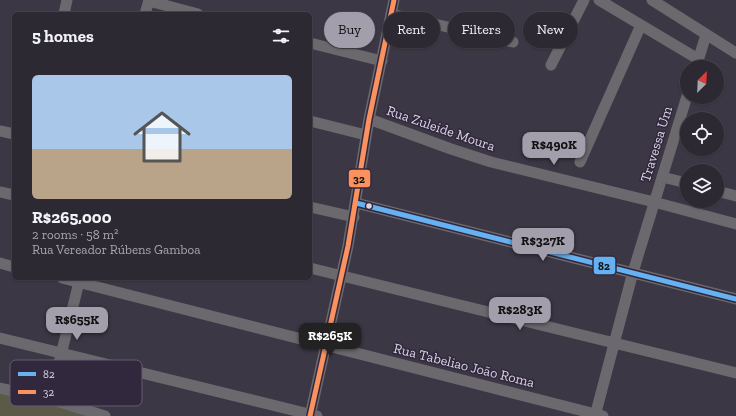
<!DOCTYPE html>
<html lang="en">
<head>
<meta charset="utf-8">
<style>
	:root { --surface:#2d2933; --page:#39353f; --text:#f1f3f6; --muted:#a7a6ac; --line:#48454e; --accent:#a39eac }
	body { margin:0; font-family:"Zilla Slab",serif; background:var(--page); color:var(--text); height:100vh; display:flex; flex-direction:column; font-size:15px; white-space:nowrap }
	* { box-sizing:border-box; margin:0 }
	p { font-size:13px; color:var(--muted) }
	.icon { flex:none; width:22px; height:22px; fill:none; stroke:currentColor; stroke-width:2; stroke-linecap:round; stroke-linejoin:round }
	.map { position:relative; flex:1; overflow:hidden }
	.side { position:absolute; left:12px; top:12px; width:300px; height:268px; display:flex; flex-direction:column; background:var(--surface); border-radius:6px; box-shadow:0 1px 3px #0004,0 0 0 1px var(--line) }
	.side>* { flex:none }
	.banner { position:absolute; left:324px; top:12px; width:352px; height:36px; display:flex; gap:8px }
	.needle { width:26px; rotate:24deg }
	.fabs { position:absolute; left:680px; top:60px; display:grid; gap:8px }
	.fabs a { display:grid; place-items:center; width:44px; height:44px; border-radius:50%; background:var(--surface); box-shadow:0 1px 3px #0004,0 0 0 1px var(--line); font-size:20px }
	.price { position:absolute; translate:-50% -34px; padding:0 9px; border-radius:8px; background:var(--accent); color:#111; font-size:13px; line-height:26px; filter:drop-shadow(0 1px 2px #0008) }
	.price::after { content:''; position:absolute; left:50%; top:24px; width:12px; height:9px; margin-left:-6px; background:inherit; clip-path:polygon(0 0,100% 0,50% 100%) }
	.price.current { background:#222; color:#fff }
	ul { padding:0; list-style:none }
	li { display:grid; align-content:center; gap:8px; height:212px; padding:0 20px }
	li span { display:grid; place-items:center; height:124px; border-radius:6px; color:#555 }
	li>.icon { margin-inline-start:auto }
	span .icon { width:72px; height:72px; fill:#fffc; stroke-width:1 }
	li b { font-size:17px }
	h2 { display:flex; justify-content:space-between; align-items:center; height:48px; padding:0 20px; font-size:17px }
	.chip { padding:0 14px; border-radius:18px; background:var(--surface); box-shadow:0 1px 3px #0004,0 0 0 1px var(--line); font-size:14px; line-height:36px }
	.chip.current { background:var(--accent); color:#111 }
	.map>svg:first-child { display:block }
</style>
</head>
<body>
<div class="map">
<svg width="736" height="416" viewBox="0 0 736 416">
	<rect width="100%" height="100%" fill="#3c3744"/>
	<path fill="#5b5a48" d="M0,390L92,416H0Z"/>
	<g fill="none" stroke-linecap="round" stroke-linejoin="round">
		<path stroke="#6c696e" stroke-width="11" d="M599,0L698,59
			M652,0L736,53
			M149,1L198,14
			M64,14L67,0
			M145,14L149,0
			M391,14L513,42
			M310,43L382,61
			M551,65L584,0
			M696,67L706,35
			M369,119L451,149L491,162L654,202L736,224
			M310,121L366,135
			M0,131L14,134
			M580,162L641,25
			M662,177L687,183
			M717,191L736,196
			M0,192L14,195
			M356,203L736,299
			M310,207L354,217
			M0,263L14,267
			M310,268L736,373
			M62,278L603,416
			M0,338L317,416
			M0,388L50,399L105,416
			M50,399L80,278
			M310,416L348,246L369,119L394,0
			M595,416L633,272L687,96"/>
		<defs>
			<path id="bus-1" d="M356,203L736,299"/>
			<path id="bus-2" d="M310,416L348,246L369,119L394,0"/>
		</defs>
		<use href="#bus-1" stroke="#31283e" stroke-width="8"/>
		<use href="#bus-2" stroke="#31283e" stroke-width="8"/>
		<use href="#bus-1" stroke="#66b1f2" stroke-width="5"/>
		<use href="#bus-2" stroke="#fa915f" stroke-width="5"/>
	</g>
	<circle fill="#dad5e4" stroke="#31283e" stroke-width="1.5" cx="369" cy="206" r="3.5"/>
	<g text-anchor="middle" stroke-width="3" stroke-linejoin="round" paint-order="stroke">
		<g font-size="14" fill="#dad5e4" stroke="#31283e">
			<text transform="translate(441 128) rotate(19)" y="5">Rua Zuleide Moura</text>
			<text transform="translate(656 144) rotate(-73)" y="5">Travessa Um</text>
			<text transform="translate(464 365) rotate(14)" y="5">Rua Tabeliao João Roma</text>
		</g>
	</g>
	<rect x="10" y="360" width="132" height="46" rx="6" fill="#31283e" stroke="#645c70" stroke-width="1"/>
	<rect x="18" y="372" width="18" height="4" fill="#66b1f2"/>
	<rect x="18" y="390" width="18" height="4" fill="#fa915f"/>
	<g font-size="11" fill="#dad5e4">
		<text x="43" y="378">82</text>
		<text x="43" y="396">32</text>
	</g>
	<g stroke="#31283e" stroke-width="1.5">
		<rect x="348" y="169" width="23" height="19" rx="4" fill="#fa915f"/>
		<rect x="593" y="256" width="23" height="19" rx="4" fill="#66b1f2"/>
	</g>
	<g font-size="11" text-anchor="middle" font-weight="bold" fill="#111">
		<text x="359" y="183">32</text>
		<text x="604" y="270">82</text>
	</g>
</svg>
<div class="fabs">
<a><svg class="needle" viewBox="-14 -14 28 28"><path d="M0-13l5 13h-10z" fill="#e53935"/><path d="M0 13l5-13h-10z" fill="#a7a6ac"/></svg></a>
<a><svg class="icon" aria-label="locate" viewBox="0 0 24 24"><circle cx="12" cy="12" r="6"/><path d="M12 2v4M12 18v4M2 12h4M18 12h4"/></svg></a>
<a><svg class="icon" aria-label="layers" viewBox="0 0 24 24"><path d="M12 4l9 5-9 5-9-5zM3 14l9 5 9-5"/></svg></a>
</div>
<b class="price" style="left:554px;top:166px">R$490K</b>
<b class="price" style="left:543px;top:262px">R$327K</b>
<b class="price" style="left:520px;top:331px">R$283K</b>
<b class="price" style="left:77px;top:341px">R$655K</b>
<b class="price current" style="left:330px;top:357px">R$265K</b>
<div class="banner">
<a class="chip current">Buy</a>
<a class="chip">Rent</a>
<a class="chip">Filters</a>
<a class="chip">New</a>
</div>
<section class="side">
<h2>5 homes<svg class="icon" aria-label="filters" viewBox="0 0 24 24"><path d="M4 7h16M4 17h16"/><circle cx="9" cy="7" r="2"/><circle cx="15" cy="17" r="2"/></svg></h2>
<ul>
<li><span style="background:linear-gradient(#a9c7e8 60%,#b9a48a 0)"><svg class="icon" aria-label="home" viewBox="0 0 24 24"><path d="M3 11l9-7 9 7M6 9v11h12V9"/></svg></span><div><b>R$265,000</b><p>2 rooms · 58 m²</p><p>Rua Vereador Rúbens Gamboa</p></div></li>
</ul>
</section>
</div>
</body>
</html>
